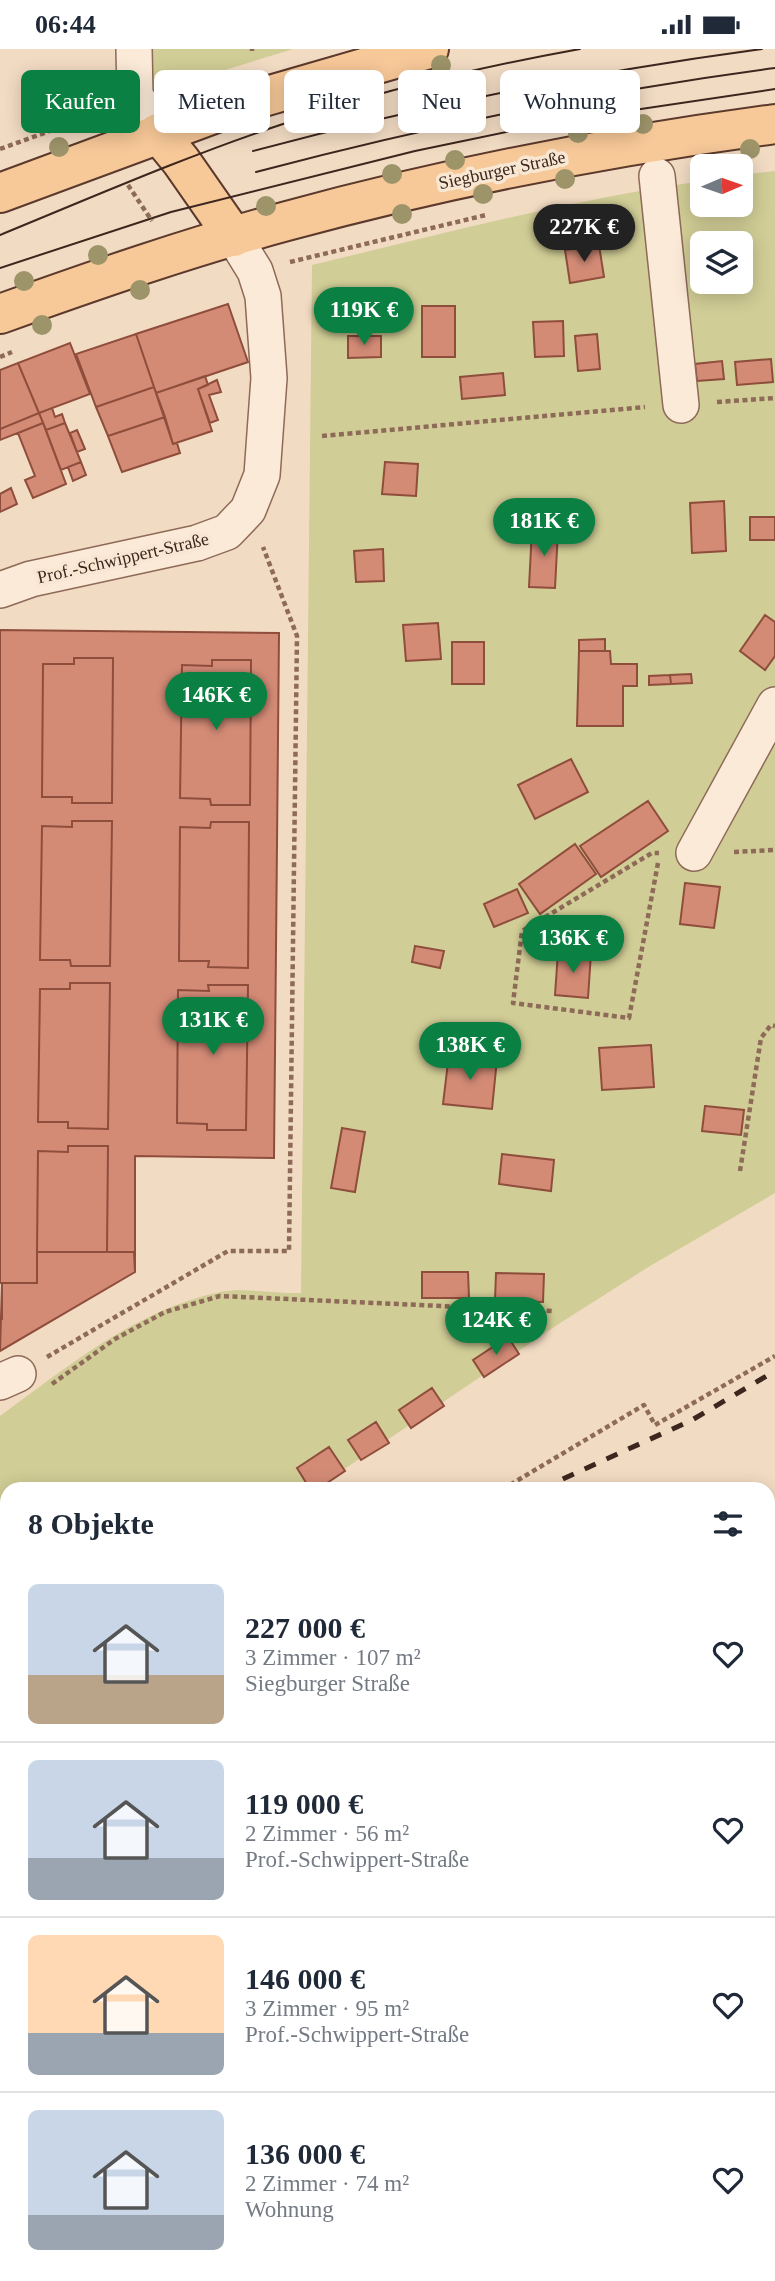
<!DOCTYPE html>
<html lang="de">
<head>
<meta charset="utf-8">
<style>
	:root { --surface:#fff; --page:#f2f2f3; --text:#1f2937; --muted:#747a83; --line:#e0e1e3; --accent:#0b8043 }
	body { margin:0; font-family:Georgia,serif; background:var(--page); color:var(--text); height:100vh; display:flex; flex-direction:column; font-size:26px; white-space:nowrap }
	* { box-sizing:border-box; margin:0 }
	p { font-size:23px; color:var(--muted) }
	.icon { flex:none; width:38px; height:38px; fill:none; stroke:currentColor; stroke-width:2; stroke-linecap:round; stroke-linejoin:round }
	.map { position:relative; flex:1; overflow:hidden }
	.side { position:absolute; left:0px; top:1433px; width:775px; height:800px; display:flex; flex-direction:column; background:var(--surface); border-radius:21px 21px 0 0; box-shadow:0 4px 18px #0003 }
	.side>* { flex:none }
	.guide { position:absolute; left:21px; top:21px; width:733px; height:63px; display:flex; gap:14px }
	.needle { width:46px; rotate:88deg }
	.fabs { position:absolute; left:690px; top:105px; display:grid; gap:14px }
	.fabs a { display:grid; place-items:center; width:63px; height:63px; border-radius:10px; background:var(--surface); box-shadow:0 4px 18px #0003; font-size:35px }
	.price { position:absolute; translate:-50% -60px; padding:0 16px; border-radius:24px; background:var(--accent); color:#fff; font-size:23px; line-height:46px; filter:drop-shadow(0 2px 4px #0008) }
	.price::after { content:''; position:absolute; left:50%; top:42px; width:21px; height:16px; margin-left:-10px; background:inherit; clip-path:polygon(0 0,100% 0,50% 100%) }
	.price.selected { background:#222; color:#fff }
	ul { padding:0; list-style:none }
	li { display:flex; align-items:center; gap:21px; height:175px; padding:0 28px }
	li+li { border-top:2px solid var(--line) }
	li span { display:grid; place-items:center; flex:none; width:196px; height:140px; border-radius:10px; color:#555 }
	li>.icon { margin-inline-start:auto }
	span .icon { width:84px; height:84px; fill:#fffc; stroke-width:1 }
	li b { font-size:30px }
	h2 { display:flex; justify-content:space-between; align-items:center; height:84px; padding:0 28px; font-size:30px }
	.tag { padding:0 24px; border-radius:10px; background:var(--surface); box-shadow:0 4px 18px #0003; font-size:24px; line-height:63px }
	.tag.selected { background:var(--accent); color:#fff }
	.status { display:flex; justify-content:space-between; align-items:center; height:49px; padding:0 35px; background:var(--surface); direction:ltr }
	.status svg { height:19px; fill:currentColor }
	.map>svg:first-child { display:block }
</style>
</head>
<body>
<div class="status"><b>06:44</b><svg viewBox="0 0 49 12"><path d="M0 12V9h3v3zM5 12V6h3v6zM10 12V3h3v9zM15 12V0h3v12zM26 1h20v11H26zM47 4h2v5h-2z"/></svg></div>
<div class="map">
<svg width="775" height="2232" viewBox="0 0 775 2232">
	<rect width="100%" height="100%" fill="#f2dbc3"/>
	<path fill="#d1cd96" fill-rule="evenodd" d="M151,0H293L164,40L152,33Z
		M775,122V1144L650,1217L557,1276L315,1440H7V1648L0,1653V1367C69,1317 135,1261 220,1243C243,1238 276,1245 301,1244L312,216C441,185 570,151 702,132V156H740V126ZM702,194H740V233H702Z"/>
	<path fill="#d38b76" stroke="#8f4d3c" stroke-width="2" d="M599,196L604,228L570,234L565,201Z
		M228,255L248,313L156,344L136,285Z
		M422,257H455V308H422Z
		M563,272L564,307L535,308L533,273Z
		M136,285L154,338L96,358L76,305Z
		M597,285L600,320L578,322L575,287Z
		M348,287H381V308L348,309Z
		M70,294L90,345L39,364L18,314Z
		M771,310L773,333L737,336L735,313Z
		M722,312L724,330L697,332L695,315Z
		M18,314L39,364L0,380V321Z
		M503,324L505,346L462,350L460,328Z
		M205,327L208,336L198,340L212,382L173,395L156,344Z
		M217,331L221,343L209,346L218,371L210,374L198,340Z
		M154,338L165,368L108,387L96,358Z
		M52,359L55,368L62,365L65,374L46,381L39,364Z
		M39,364L43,374L0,391V380Z
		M165,368L173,395L177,394L180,404L122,423L108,387Z
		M43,374L66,435L33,449L25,431L35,427L18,384Z
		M65,374L81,413L61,421L46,381Z
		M77,381L85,400L77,403L70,384Z
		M81,413L86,426L73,432L68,418Z
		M385,413L418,415L416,447L382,445Z
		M11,439L17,455L0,463V445Z
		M724,452L726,502L692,504L690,454Z
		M750,468H775V491H750Z
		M532,480L558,481L555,539L529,538Z
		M383,500L384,532L356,533L354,502Z
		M765,566L775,573V607L765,621L740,602Z
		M438,574L441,610L406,612L403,576Z
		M0,581L279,584L274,1109L135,1107V1223L0,1302V1270H2V1234H0Z
		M605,590V602H579V591Z
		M452,593H484V635H452Z
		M579,602H610L611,615H637V637H623V677H577Z
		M74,609H113L112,754H72V748H42L43,615H74Z
		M212,611H251L250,756H211L210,750L180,749L182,616L212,617Z
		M691,625L692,634L671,635L670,626Z
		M670,626L671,635L649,636V627Z
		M571,710L588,743L535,770L518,736Z
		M648,752L668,782L601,828L580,797Z
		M72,772H112L110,917H71L70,911H40L42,777L72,778Z
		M211,773H249L248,919L208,918L209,912H179L180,778L210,779Z
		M575,795L596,825L540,865L519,835Z
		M685,834L720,838L714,879L680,875Z
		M517,840L528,864L494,878L484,855Z
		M415,897L444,902L440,919L412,913Z
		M558,903L591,904L588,949L555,946Z
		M70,934H110L108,1080L68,1079V1073H38L40,940H70Z
		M208,936H248L246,1081H207V1075L177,1074L178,941L209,942Z
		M651,996L654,1038L602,1041L599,999Z
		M449,1005L497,1010L492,1060L443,1055Z
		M705,1057L744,1061L741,1086L702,1082Z
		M342,1079L365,1083L355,1143L331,1139Z
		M68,1097H108L107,1203H37L38,1102L68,1103Z
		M502,1105L554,1111L551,1142L499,1135Z
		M37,1203H134L135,1223L0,1302L2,1234H37Z
		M422,1223H468L469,1249H422Z
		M496,1224L544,1225L543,1253L495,1251Z
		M508,1288L519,1305L484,1328L473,1311Z
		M432,1339L444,1357L411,1379L399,1361Z
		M376,1373L389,1394L361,1411L348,1391Z
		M329,1398L345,1422L318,1440H310L297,1419Z
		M7,1615V1648L0,1653V1620Z
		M775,2110V2146L768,2150V2114Z
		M775,2198V2232H720L730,2226H768V2202Z
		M592,2226H645L635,2232H596Z"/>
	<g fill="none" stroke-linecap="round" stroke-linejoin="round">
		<defs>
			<path id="minor" d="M134,0L135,46L158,84
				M657,127L681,356
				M0,541L31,530L197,494L227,483L248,461L262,426L269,329L263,247L255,222L234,188
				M694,804L775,656
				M0,1333L18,1325
				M768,2082L775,2078
				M517,2232L527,2226"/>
			<path id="major" d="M158,84L181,112L234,188
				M0,144L246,53L429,0
				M0,265C95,231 190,198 287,172C448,128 610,97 775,75"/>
		</defs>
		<use href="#minor" stroke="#8e6a58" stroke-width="38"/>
		<use href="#major" stroke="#5b392c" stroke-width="42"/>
		<path stroke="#8e6a58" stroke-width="4.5" stroke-dasharray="5 3.5" stroke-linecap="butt" d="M252,2V0
			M0,100L72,74
			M128,136L152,172
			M290,213L486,166
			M0,308L12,303
			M717,353L775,349
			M322,387L645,358
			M734,803L775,801
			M658,814L629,969L513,954L522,882L652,804H659
			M740,1122L761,989L771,976L775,977
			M47,1308L228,1202H289L297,587L263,498
			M52,1335L115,1290L165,1263L220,1247L552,1262
			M503,1440L644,1356L655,1376L775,1307
			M0,1683L7,1692
			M768,1743L775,1739
			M0,1954L7,1946
			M0,2053L7,2049
			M0,2212L7,2209
			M370,2232L379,2226"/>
		<use href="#minor" stroke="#fbead7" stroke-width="35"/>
		<use href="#major" stroke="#f7c898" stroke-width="38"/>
		<path stroke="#3c261d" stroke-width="2" d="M253,102C421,57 590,23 762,0
			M256,123C427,78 599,42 775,19
			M0,186C95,147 189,106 286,74C382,41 480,18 580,0
			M0,219L171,163L415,102L560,72L775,40"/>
		<path stroke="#3c261d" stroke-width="5" stroke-dasharray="12 12" stroke-linecap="butt" d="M541,1440L692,1371L775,1322
			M0,1792L7,1786"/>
	</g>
	<g fill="#9d946a">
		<circle cx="441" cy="16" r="10"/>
		<circle cx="643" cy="75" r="10"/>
		<circle cx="578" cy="84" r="10"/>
		<circle cx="59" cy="98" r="10"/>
		<circle cx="750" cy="100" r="10"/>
		<circle cx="455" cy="111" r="10"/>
		<circle cx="392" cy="125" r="10"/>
		<circle cx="565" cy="130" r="10"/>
		<circle cx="483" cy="145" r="10"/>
		<circle cx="266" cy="157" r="10"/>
		<circle cx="402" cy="165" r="10"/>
		<circle cx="98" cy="206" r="10"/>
		<circle cx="24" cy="232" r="10"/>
		<circle cx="140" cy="241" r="10"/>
		<circle cx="42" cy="276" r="10"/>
	</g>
	<g text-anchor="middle" stroke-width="7" stroke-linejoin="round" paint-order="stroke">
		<g font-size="18" fill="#3c261d" stroke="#f8e7d3">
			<text transform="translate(502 121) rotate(-12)" y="6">Siegburger Straße</text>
			<text transform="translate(123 509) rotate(-13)" y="6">Prof.-Schwippert-Straße</text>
		</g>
	</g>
</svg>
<div class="fabs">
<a><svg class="needle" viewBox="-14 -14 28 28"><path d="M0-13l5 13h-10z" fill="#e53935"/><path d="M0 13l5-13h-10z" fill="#747a83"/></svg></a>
<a><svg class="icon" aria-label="layers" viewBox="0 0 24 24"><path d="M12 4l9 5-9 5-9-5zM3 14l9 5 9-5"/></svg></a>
</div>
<b class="price selected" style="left:584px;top:215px">227K €</b>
<b class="price" style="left:364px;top:298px">119K €</b>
<b class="price" style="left:544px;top:509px">181K €</b>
<b class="price" style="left:216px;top:683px">146K €</b>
<b class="price" style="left:573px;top:926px">136K €</b>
<b class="price" style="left:213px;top:1008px">131K €</b>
<b class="price" style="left:470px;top:1033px">138K €</b>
<b class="price" style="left:496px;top:1308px">124K €</b>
<div class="guide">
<a class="tag selected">Kaufen</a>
<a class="tag">Mieten</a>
<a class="tag">Filter</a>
<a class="tag">Neu</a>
<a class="tag">Wohnung</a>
</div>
<section class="side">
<h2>8 Objekte<svg class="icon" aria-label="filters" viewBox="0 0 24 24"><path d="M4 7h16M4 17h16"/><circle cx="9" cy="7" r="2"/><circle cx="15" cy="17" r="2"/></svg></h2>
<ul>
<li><span style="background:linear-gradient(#c9d6e8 65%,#b9a48a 0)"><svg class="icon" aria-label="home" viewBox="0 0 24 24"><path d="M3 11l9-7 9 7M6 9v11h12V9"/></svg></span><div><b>227 000 €</b><p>3 Zimmer · 107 m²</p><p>Siegburger Straße</p></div><svg class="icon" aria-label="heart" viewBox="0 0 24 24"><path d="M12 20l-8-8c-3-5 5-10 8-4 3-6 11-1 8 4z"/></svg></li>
<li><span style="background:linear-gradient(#c9d6e8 70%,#9aa5b1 0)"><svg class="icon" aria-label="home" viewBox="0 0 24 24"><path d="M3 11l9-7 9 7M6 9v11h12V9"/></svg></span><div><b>119 000 €</b><p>2 Zimmer · 56 m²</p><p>Prof.-Schwippert-Straße</p></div><svg class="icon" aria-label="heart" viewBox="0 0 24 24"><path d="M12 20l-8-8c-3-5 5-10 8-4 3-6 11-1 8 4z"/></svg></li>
<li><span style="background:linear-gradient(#ffd9b3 70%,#9aa5b1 0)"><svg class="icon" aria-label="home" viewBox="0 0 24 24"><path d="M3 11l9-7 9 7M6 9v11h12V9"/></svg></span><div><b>146 000 €</b><p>3 Zimmer · 95 m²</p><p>Prof.-Schwippert-Straße</p></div><svg class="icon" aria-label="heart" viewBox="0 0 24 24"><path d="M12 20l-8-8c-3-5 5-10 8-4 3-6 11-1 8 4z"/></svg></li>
<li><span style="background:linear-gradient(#c9d6e8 75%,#9aa5b1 0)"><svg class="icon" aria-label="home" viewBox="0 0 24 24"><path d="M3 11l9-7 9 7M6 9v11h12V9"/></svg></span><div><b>136 000 €</b><p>2 Zimmer · 74 m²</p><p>Wohnung</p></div><svg class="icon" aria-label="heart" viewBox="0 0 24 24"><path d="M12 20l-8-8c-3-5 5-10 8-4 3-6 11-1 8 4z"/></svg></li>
</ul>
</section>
</div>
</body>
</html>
